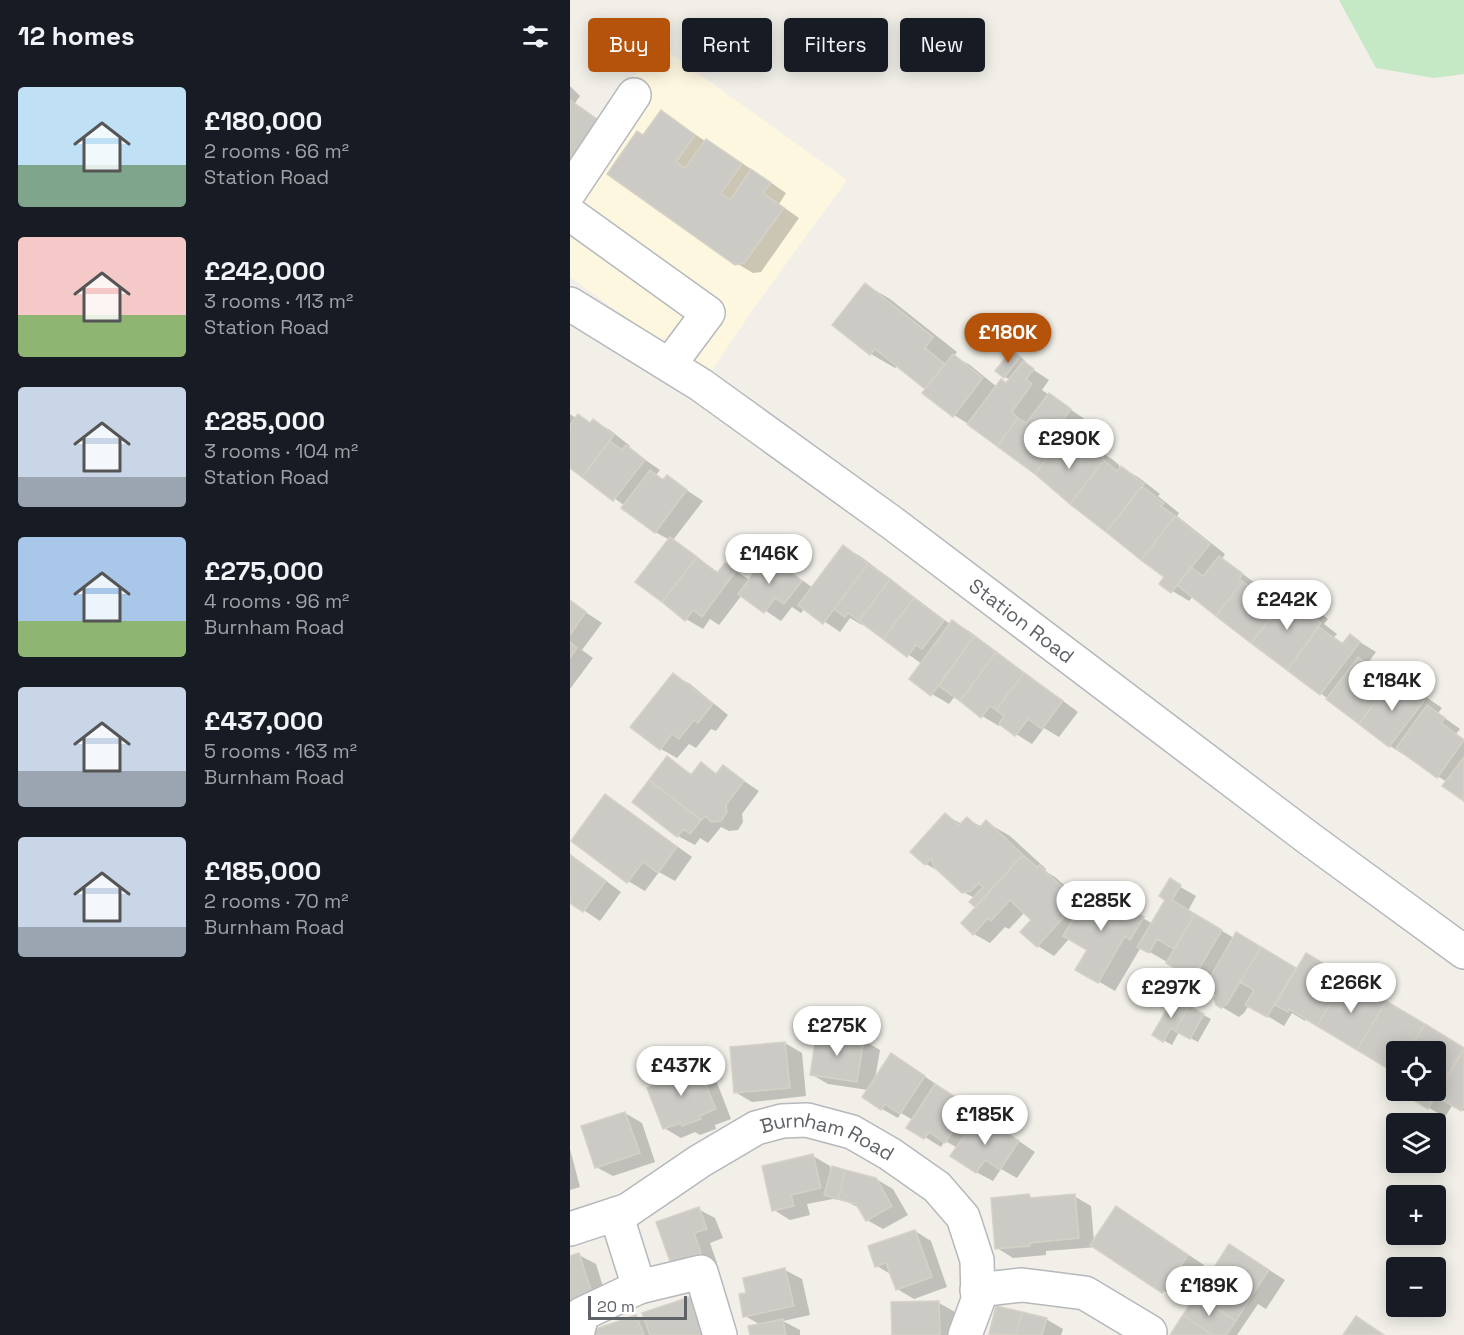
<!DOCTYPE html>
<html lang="en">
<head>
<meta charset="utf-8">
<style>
	:root { --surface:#171b24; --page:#20242c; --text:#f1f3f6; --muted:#9ea1a6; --accent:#b45309 }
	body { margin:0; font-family:"Space Grotesk",sans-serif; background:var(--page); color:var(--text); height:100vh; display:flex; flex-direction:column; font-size:22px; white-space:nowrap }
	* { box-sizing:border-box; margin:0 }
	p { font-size:20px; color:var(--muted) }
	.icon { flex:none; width:33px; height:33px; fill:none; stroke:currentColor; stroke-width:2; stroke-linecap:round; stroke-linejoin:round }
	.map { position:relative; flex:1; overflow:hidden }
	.drawer { display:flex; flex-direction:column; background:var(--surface); width:570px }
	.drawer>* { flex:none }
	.hud { position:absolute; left:18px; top:18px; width:570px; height:54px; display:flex; gap:12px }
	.buttons { position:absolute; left:816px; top:1041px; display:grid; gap:12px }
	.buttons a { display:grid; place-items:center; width:60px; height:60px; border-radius:6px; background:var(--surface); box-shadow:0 3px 15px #0003; font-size:30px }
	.scale { position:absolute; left:18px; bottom:15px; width:99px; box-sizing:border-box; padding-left:6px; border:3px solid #5f6368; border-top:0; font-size:16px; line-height:21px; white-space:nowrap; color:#5f6368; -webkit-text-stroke:4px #fff; paint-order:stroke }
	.price { position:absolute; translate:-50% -51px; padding:0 14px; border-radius:21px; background:#fff; color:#222; font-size:20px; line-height:39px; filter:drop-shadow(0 2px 3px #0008) }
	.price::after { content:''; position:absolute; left:50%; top:36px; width:18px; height:14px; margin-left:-9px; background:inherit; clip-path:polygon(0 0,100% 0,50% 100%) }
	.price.active { background:var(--accent); color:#fff }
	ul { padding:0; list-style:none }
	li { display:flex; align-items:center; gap:18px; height:150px; padding:0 18px }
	li span { display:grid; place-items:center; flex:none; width:168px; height:120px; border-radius:6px; color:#555 }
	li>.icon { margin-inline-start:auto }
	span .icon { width:72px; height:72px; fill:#fffc; stroke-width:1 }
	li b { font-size:26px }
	h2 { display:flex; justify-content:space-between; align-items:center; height:72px; padding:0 18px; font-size:26px }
	.pill { padding:0 21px; border-radius:6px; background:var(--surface); box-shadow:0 3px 15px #0003; font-size:21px; line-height:54px }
	.pill.active { background:var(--accent); color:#fff }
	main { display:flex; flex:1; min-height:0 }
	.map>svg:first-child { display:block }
</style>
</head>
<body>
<main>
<section class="drawer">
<h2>12 homes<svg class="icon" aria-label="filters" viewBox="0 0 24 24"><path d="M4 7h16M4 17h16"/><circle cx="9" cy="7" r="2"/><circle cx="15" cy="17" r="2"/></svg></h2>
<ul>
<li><span style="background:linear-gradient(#bfe0f5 65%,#7fa58c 0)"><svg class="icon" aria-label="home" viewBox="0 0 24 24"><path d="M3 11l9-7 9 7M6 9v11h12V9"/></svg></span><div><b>£180,000</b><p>2 rooms · 66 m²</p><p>Station Road</p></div></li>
<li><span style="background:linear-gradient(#f6c9c9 65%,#8fb573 0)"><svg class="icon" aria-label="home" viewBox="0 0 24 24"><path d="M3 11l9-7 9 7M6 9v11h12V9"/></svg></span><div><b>£242,000</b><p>3 rooms · 113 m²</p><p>Station Road</p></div></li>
<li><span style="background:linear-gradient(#c9d6e8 75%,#9aa5b1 0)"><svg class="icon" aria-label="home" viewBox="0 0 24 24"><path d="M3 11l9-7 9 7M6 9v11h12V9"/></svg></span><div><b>£285,000</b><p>3 rooms · 104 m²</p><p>Station Road</p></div></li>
<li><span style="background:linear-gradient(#a9c7e8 70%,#8fb573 0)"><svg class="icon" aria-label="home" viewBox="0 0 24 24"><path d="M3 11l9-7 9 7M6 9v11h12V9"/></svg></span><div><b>£275,000</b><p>4 rooms · 96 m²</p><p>Burnham Road</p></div></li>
<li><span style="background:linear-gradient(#c9d6e8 70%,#9aa5b1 0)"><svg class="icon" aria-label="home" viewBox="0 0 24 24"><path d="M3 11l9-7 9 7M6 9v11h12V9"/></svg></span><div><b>£437,000</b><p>5 rooms · 163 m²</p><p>Burnham Road</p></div></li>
<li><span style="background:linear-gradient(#c9d6e8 75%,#9aa5b1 0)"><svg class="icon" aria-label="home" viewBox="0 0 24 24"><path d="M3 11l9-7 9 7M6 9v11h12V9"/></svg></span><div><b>£185,000</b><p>2 rooms · 70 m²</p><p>Burnham Road</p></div></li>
</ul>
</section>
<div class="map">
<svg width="894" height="1335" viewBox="0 0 894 1335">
	<rect width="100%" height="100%" fill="#f1efe8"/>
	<path fill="#fef7e0" d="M87,44L277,180L186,305L138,376L0,277V167Z"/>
	<path fill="#c5e8c5" d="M769,0H894V74L864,78L806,68Z"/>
	<path fill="#0003" d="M0,86L10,96L5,103L44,131L19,166L0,155Z
		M92,112L135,141L153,150L216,193L209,204L229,218L191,272L183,273L166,263L74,136Z
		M296,285L320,299L387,352L384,356L400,365L427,387L437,385L441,380L435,377L442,352L450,356L457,363L456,365L479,380L472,390L516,420L498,445L514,456L525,449L542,459L549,465L550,470L552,468L568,477L590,494L588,496L609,513L607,516L655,554L652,559L688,585L684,590L695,597L697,594L713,604L720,593L737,603L758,619L754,624L767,634L764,637L774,644L780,636L806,652L797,664L834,691L839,685L872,708L868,713L890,729L886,734L894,739V800L877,782L820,746L623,596L619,601L591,584L596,577L465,473L400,425L384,415L357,389L328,365L325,368L301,354L264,325Z
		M0,414L7,419L8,416L21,424L23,421L40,430L60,446L58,448L90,470L86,475L95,480L97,477L133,501L103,540L149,573L156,565L180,580L197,557L214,567L243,588L274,547L290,556L380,624L382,622L399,631L508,712L489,737L474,728L462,744L430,724L429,726L412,716L385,696L379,704L362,694L352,664L294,623L292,625L280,618L270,632L235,608L231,613L222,607L211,621L172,595L149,625L140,619L133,629L116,619L100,540L85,532L55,506L0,466Z
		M0,602L32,623L12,650L23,658L0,689Z
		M103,675L120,684L158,715L146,731L141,729L126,748L119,744L107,758L91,749Z
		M97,758L123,775L131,764L148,774L153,767L189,791L172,814L173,822L168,830L159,831L151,827L138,843L130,838L125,845L108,836L64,802Z
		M36,796L52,806L122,857L105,881L89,872L75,891L58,881L3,840Z
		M375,815L392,824L397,819L412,827L416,822L440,836L476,869L475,871L485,877L510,899L504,905L510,910L523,889L583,924L597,899L600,881L626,896L618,911L664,938L666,934L727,970L753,964L894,1049V1111L883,1104L875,1117L847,1101L866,1090V1052H826V1072L736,1018L735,1021L722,1013L714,1026L679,1005L674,1013L669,1017L652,1007L648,995L637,985L571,947L545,991L507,969L519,950L500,938L484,956L468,946L464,920L455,912L439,929L435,927L420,943L404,934L408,906L402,902L405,898L393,892L375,875L356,864Z
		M0,854L51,892L30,921L0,901Z
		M604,999L641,1019L628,1042L609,1032L602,1045L584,1035Z
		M293,1040L310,1050L305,1079L338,1065L465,1152L447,1178L431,1169L423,1181L406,1172L388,1148L375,1141L371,1147L355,1137L343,1120L331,1113L328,1118L312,1109L298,1090L258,1084L241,1074Z
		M215,1043L232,1053L236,1096L182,1102L165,1092Z
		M109,1067L120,1074L129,1070L146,1080L161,1119L145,1125L146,1129L130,1135L125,1132L111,1138L94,1128L95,1082Z
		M55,1113L72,1123L85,1162L43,1176L26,1167Z
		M0,1149L10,1187L0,1190Z
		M243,1156L260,1166L261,1173L306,1179L323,1189L338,1215L313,1229L297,1220L291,1209L276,1201L263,1199L237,1204L240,1215L220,1220L204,1210Z
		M459,1196L465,1199L504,1196L521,1206L524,1242L563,1218L634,1265L610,1301L527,1247L476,1251V1255L443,1258L427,1248Z
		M128,1209L145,1218L153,1238L140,1243L147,1263L119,1273L102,1263Z
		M345,1231L361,1241L377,1287L344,1299L327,1289L322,1275L307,1266Z
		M9,1255L26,1264L39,1306L11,1314L0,1258Z
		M676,1255L715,1280L696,1309L688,1304L667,1335H602Z
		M215,1270L232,1279L240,1315L213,1321L230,1330V1335H181L191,1325L175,1316Z
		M369,1303L385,1312L386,1335H323Z
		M66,1316L77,1322L149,1335H20Z
		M476,1319L493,1329L491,1335H424L421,1333Z"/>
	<path fill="#cccac5" stroke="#d6d1c6" stroke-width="1.5" d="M0,100L28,120L2,158L0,157Z
		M91,110L125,135L106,162L115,168L136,139L172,164L151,193L160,200L181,169L201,183L193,193L214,208L174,263L165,265L37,174L67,131L73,135Z
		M295,283L363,337L355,348L375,364L355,389L305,349L300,355L262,325Z
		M442,350L450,357L434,378L425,371Z
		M383,354L413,378L383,417L352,393Z
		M453,361L464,369L456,379L462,384L442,412L448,418L427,446L397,424L431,379L436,383Z
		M479,393L501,409L477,442L485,447L465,474L427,446L448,418L456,423Z
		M8,414L20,423L23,419L44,435L12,477L0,468V425Z
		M492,440L512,456L519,448H525L533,454L534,460L500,504L465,474Z
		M40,441L52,450L56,445L75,460L43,501L12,477Z
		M534,460L547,471L551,466L574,484L536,532L500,504Z
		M80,470L93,480L97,475L117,490L85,533L51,508Z
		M572,486L594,503L591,506L605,516L571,560L536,532Z
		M605,516L640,544L601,593L589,584L594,577L571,560Z
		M100,537L127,557L92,602L65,582Z
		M273,545L298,564L253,624L228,605Z
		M197,555L232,581L214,604L205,598L194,613L168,594Z
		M649,556L673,574L669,579L673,582L646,616L607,585L621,567L633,576Z
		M127,557L147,573L155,563L166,571L132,617L123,610L115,621L92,602Z
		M298,564L320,579L289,621L278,613L275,617L264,609Z
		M320,579L344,598L313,639L289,621Z
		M673,582L693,597L697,592L712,604L681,643L646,616Z
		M720,591L742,608L738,613L751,623L717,670L681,643Z
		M344,598L374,621L352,649L346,645L337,657L313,639Z
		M0,600L16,612L0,635Z
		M382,620L404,636L361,696L339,679Z
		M749,627L772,644L780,634L790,642L750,695L717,670Z
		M404,636L426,652L390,701L369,686Z
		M0,642L7,648L0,658Z
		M426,652L454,673L426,710L420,706L411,718L390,701Z
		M788,657L821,681L789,724L756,699Z
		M103,673L143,704L128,723L124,720L109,739L102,734L90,750L60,727Z
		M454,673L493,701L472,729L458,719L445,736L429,724L434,716L426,710Z
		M821,681L832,691L838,683L857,697L819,747L789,724Z
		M857,705L875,718L871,723L894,740L867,778L826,748Z
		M97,756L121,775L131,762L146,774L153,765L174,781L156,805L157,812L151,821L141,822L136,816L131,820L79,780Z
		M894,757V801L872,786Z
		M79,780L131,820L120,834L114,829L107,837L62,802Z
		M35,794L107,847L88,873L73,862L57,883L1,841Z
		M375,813L389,825L397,817L409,828L416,820L453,855L405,907L399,902L413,887L409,883L401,891L392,893L364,867L361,858L355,865L340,852Z
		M0,855L36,881L13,912L0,903Z
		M453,855L467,867L469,865L494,889L489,894L503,907L467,947L450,932L461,920L440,900L421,921L418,918L403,935L391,923Z
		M600,878L611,885L602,900L625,914L604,949L587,939L579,953L567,947L595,900L589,896Z
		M522,887L574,917L560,940L555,936L528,983L505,970L517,950L493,936Z
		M625,914L652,930L623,979L596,963Z
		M666,932L691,947L657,1004L651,1008L646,1005L644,999L646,995L634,988Z
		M691,947L726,968L697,1017L675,1005L684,990L670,982Z
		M736,953L776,977L747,1026L719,1009L718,1012L705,1005Z
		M776,977L816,1001L787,1050L747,1026Z
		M604,997L619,1006L605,1031L601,1028L593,1042L582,1035Z
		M816,1001L855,1024L838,1052H826L825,1073L787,1050Z
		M619,1006L634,1014L620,1039L605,1031Z
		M855,1024L894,1048L858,1109L845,1101L852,1090H866V1052H838Z
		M247,1031L294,1039L287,1082L240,1075Z
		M215,1042L220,1088L164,1093L160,1047Z
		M894,1049V1106L891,1111L866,1096Z
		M321,1053L355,1076L330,1114L315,1104L311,1110L292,1097Z
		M109,1065L112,1075L129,1068L146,1109L129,1116L131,1119L112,1126L111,1123L93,1129L77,1088L93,1081L90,1072Z
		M365,1084L399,1106L375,1143L359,1132L354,1139L336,1128Z
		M55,1112L70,1153L25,1168L11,1126Z
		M410,1114L449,1141L430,1170L415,1160L406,1173L380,1156Z
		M243,1154L251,1188L221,1195L224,1206L202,1211L192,1166Z
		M262,1166L275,1170L268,1199L254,1195Z
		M275,1170L306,1178L322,1206L296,1221L286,1204L268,1199Z
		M459,1194L460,1198L505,1194L509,1238L460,1243V1246L425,1249L421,1198Z
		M546,1206L618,1255L592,1293L520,1245Z
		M129,1207L137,1229L124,1233L131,1253L101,1264L86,1222Z
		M345,1230L362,1277L326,1290L316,1263L305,1267L298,1246Z
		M659,1244L699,1270L679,1300L640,1274Z
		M9,1253L23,1296L0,1304V1256Z
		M215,1268L224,1306L173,1317L169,1294L176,1293L173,1278Z
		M640,1274L679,1300L666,1321L626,1295Z
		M626,1295L666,1321L656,1335H643L613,1315Z
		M123,1296L136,1335H80L72,1313Z
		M369,1301L370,1335H322L321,1302Z
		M426,1306L452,1312L446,1335L419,1334Z
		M452,1312L477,1318L472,1335H446Z
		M66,1315L74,1335H18L17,1332Z
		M613,1315L643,1335H600Z
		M786,1316L814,1335H773Z
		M213,1319L216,1335H180L178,1326Z"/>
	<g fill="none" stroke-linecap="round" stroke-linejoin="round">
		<defs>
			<g id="minor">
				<path d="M0,191L64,95"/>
				<path d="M0,214L138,313L100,364"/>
				<path id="s1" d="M0,304L131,385L321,522L741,840L894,952"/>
				<path id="s2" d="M0,1229L58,1210L130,1161L186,1128L212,1121L237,1120L282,1132L320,1154L367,1187L393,1217L407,1260L408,1300L395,1335"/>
				<path d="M69,1287L131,1272L150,1335"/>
				<path d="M407,1290L452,1285L515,1293L580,1332"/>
				<path d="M7,1335L12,1314L69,1287L46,1214"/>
			</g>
		</defs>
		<use href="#minor" stroke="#b5b8bc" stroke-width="36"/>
		<use href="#minor" stroke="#fff" stroke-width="33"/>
	</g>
	<g text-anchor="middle" stroke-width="6" stroke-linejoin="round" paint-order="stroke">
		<g font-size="20" fill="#5f6368" stroke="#fff">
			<text dy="7" stroke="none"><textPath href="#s1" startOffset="552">Station Road</textPath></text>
			<text dy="7" stroke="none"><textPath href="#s2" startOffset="288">Burnham Road</textPath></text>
		</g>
	</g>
</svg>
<div class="buttons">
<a><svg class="icon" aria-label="locate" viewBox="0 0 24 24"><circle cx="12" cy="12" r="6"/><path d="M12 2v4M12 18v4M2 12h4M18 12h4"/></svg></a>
<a><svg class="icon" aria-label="layers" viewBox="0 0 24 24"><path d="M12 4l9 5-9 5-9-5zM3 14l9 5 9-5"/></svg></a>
<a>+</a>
<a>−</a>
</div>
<div class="scale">20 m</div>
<b class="price active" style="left:438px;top:364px">£180K</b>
<b class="price" style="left:499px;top:470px">£290K</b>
<b class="price" style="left:199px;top:585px">£146K</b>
<b class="price" style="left:717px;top:631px">£242K</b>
<b class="price" style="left:822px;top:712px">£184K</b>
<b class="price" style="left:531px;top:932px">£285K</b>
<b class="price" style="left:781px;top:1014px">£266K</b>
<b class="price" style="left:601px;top:1019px">£297K</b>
<b class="price" style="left:267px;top:1057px">£275K</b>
<b class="price" style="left:111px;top:1097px">£437K</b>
<b class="price" style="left:415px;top:1146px">£185K</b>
<b class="price" style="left:639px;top:1317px">£189K</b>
<div class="hud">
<a class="pill active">Buy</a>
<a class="pill">Rent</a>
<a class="pill">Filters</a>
<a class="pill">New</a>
</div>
</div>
</main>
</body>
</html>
